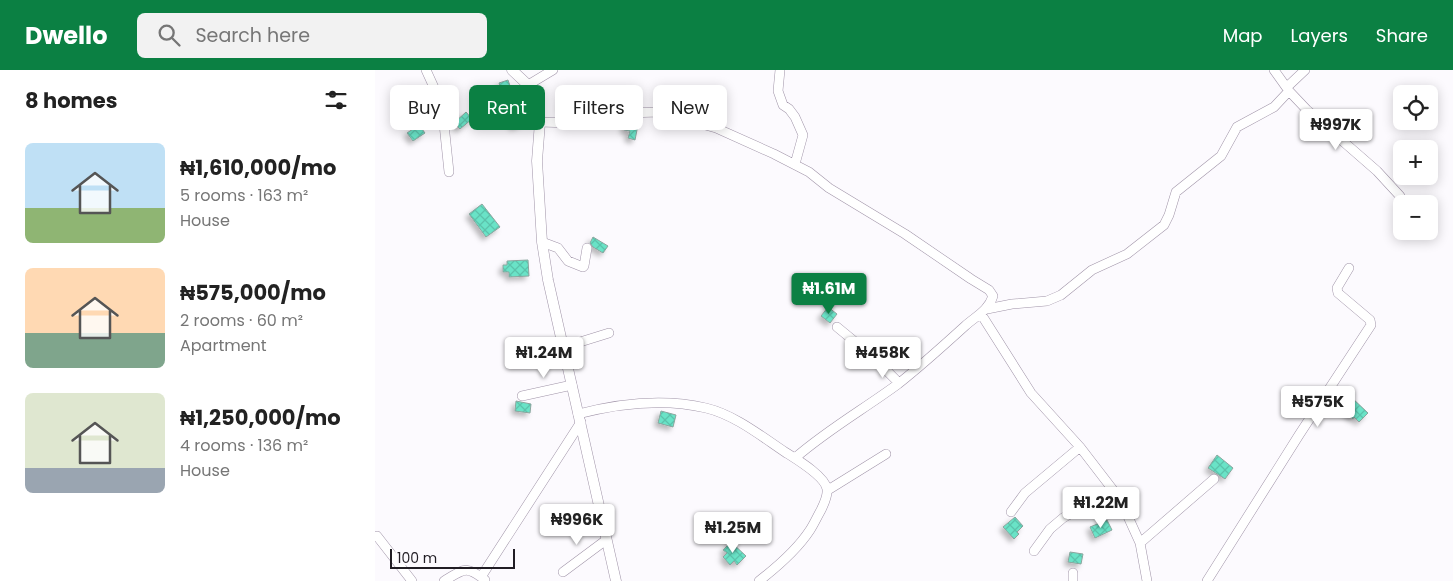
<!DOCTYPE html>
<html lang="en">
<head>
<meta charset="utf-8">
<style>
	:root { --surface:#fff; --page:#f2f2f2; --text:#222; --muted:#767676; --accent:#0b8043 }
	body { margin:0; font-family:Poppins,sans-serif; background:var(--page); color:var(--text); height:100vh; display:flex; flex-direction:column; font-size:19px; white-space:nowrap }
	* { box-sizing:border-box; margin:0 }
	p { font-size:16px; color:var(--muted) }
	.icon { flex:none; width:28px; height:28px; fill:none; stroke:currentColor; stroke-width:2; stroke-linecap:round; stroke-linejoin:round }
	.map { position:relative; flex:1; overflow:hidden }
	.panel { display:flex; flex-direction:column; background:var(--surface); width:375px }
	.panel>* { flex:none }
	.top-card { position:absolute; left:15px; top:15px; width:475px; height:45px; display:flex; gap:10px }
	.tools { position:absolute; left:1018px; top:15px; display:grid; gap:10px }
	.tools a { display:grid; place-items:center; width:45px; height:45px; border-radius:8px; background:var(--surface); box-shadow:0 2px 12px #0003; font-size:25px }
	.scale { position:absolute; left:15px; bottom:12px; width:125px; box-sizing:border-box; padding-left:5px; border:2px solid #211d24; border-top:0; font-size:14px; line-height:18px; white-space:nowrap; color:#211d24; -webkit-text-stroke:4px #fcfafe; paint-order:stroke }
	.price { position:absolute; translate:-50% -42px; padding:0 11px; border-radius:5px; background:#fff; color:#222; font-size:16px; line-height:32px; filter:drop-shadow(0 1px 2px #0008) }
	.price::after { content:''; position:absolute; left:50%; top:30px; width:15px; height:11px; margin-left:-8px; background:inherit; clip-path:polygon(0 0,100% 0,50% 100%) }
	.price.current { background:var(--accent); color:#fff }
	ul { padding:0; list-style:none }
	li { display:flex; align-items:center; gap:15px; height:125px; padding:0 25px }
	li span { display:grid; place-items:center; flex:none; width:140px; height:100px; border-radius:8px; color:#555 }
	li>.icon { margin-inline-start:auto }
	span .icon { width:60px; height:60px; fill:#fffc; stroke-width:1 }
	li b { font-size:21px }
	h2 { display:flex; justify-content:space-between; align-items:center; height:60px; padding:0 25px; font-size:21px }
	.tag { padding:0 18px; border-radius:8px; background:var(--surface); box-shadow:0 2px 12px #0003; font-size:18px; line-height:45px }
	.tag.current { background:var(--accent); color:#fff }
	header { display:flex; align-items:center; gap:30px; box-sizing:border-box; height:70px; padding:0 25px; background:var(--accent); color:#fff }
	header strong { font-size:24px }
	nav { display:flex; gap:28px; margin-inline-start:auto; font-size:18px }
	.search { width:350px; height:45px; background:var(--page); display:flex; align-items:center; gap:12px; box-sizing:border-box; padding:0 18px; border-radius:8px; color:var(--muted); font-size:19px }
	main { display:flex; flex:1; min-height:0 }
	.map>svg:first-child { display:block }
</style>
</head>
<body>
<header>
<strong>Dwello</strong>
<div class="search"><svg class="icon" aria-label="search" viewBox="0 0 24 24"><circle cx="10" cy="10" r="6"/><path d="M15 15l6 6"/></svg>Search here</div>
<nav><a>Map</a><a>Layers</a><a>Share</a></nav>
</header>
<main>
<section class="panel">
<h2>8 homes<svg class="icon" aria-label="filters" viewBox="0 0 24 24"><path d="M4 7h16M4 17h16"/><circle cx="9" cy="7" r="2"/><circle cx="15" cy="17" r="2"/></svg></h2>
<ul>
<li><span style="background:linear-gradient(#bfe0f5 65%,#8fb573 0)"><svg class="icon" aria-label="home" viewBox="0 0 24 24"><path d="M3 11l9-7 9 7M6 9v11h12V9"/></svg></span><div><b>₦1,610,000/mo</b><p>5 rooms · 163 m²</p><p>House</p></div></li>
<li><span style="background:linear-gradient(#ffd9b3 65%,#7fa58c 0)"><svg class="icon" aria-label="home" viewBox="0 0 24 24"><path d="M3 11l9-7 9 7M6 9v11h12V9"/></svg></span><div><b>₦575,000/mo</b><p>2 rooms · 60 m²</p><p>Apartment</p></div></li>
<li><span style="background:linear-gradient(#dfe7d0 75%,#9aa5b1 0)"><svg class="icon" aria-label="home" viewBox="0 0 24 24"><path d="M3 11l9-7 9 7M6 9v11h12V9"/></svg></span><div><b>₦1,250,000/mo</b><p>4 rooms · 136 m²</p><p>House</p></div></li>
</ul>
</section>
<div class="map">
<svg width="1078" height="511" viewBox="0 0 1078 511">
	<defs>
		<pattern id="building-cross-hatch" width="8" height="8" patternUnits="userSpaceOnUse" patternTransform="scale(1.25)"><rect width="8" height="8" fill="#69e3c7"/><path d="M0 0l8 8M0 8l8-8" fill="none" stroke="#5bc2ab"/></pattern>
		<filter id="shadow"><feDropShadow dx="-3.5" dy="3.5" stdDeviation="2.5" flood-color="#0004"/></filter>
	</defs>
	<rect width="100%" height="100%" fill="#fcfafe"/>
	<path fill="url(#building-cross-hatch)" stroke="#8ba59e" filter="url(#shadow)" d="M133,10L148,53L139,57L124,13Z
		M191,22L204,27L200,41L186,37Z
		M91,42L97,49L85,59L79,53Z
		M253,49L264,50L260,70L253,68L255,61L249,60L251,50Z
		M44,55L50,63L38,71L32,63Z
		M107,134L125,157L111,167L94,144Z
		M218,167L233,176L228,183L218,177L215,173Z
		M153,190L154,206L134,207V202H128V195H132V191Z
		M453,237L462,244L455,253L446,246Z
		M975,326L993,343L984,352L979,347L978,349L970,341L972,339L967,335Z
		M141,331L156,334L155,343L140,341Z
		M286,341L301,345L298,357L283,353Z
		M842,385L858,398L850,409L833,398Z
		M640,447L648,456L642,462L644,464L639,469L628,457Z
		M732,450L737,460L720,468L715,457Z
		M356,472L371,486L362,495L359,491L355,495L348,487L352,483L348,480Z
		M695,482L708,484L706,494L693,492Z"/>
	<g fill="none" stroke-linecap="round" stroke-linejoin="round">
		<defs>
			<path id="minor" d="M51,0L67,35L74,102
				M405,0L403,21L408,35L414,39L420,47L428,65L420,94
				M153,15L178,0
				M912,17L930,0
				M914,21L932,40L1002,101L1025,126
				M165,52L226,54L252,43L284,42L341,58L399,84L434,102L454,118L530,164L596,209L614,220L618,226C613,241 601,246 590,256C568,276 546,296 523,314C489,339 452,360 420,388
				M167,172L183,178L193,191L208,197L209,196L212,178
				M612,239L637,234L672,231L686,225L717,200L752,184L789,155L794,145L801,122L846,86L862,57L899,37L914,21L899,0
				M606,244L656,323L705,377L745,429L765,473L772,511
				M462,257L496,285L524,313
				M189,277L234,263
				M147,326L197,315
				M203,344C245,333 289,328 331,338C360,345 386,366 410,382C421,389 450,406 452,419C453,426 449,434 446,440C442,447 439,454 435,460C422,480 402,497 384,511
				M453,420L511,384
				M636,442L650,423L705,377
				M2,466L37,511
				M765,473L839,409
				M659,481L675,459L688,448L736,420
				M188,502L231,470
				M106,507L206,352
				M69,511C89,499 91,495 110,510
				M698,511V503
				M832,511L924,365L996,255L995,250L963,223L962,218L974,198"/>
			<path id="tertiary" d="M137,0L153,15L162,33L164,41L165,52L162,91L167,172L173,210L241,511"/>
		</defs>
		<use href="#minor" stroke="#a094a8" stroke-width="10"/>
		<use href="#tertiary" stroke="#a094a8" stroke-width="11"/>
		<use href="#minor" stroke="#fff" stroke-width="9"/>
		<use href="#tertiary" stroke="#fff" stroke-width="10"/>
	</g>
</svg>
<div class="tools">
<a><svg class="icon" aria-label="locate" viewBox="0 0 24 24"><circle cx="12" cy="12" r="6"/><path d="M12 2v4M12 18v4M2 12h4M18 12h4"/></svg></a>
<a>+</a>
<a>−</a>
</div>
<div class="scale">100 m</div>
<b class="price" style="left:961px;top:81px">₦997K</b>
<b class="price current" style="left:454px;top:245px">₦1.61M</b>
<b class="price" style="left:169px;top:309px">₦1.24M</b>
<b class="price" style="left:508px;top:309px">₦458K</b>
<b class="price" style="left:943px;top:358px">₦575K</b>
<b class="price" style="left:726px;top:459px">₦1.22M</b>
<b class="price" style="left:202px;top:476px">₦996K</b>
<b class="price" style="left:358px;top:484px">₦1.25M</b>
<div class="top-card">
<a class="tag">Buy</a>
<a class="tag current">Rent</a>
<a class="tag">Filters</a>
<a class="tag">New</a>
</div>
</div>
</main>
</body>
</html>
